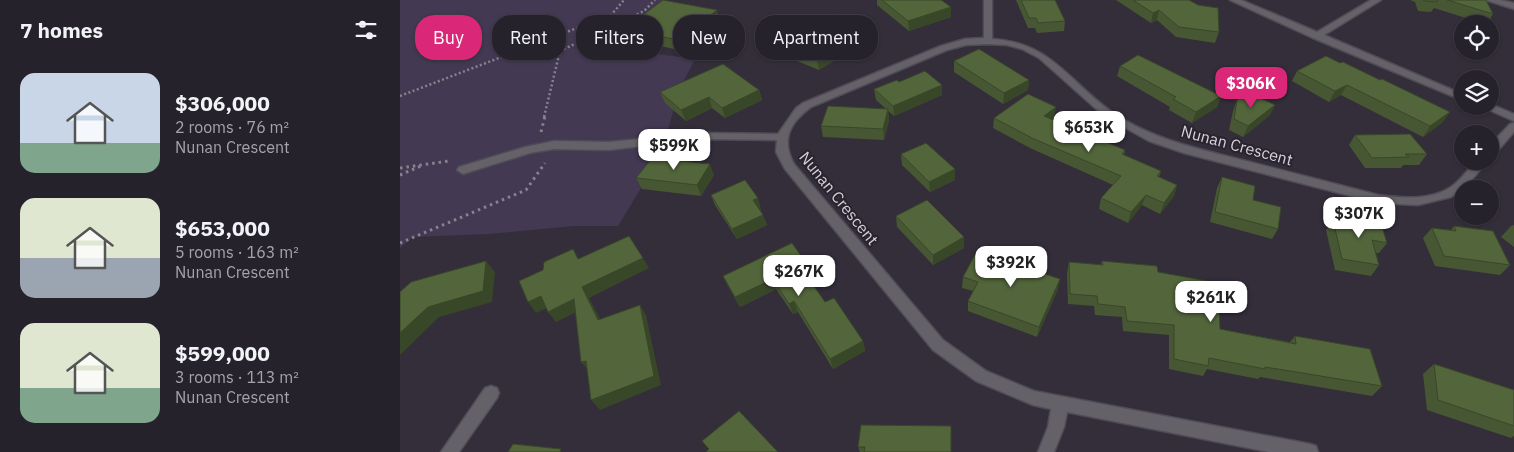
<!DOCTYPE html>
<html lang="en">
<head>
<meta charset="utf-8">
<style>
	:root { --surface:#26222c; --page:#2e2a34; --text:#f1f3f6; --muted:#a4a4a9; --line:#423f48; --accent:#db2777 }
	body { margin:0; font-family:"IBM Plex Sans",sans-serif; background:var(--page); color:var(--text); height:100vh; display:flex; flex-direction:column; font-size:19px; white-space:nowrap }
	* { box-sizing:border-box; margin:0 }
	p { font-size:16px; color:var(--muted) }
	.icon { flex:none; width:28px; height:28px; fill:none; stroke:currentColor; stroke-width:2; stroke-linecap:round; stroke-linejoin:round }
	.map { position:relative; flex:1; overflow:hidden }
	.drawer { display:flex; flex-direction:column; background:var(--surface); width:400px }
	.drawer>* { flex:none }
	.banner { position:absolute; left:15px; top:15px; width:475px; height:45px; display:flex; gap:10px }
	.controls { position:absolute; left:1054px; top:15px; display:grid; gap:10px }
	.controls a { display:grid; place-items:center; width:45px; height:45px; border-radius:50%; background:var(--surface); box-shadow:0 1px 4px #0004,0 0 0 1px var(--line); font-size:25px }
	.price { position:absolute; translate:-50% -42px; padding:0 11px; border-radius:10px; background:#fff; color:#222; font-size:16px; line-height:32px; filter:drop-shadow(0 1px 2px #0008) }
	.price::after { content:''; position:absolute; left:50%; top:30px; width:15px; height:11px; margin-left:-8px; background:inherit; clip-path:polygon(0 0,100% 0,50% 100%) }
	.price.selected { background:var(--accent); color:#fff }
	ul { padding:0; list-style:none }
	li { display:flex; align-items:center; gap:15px; height:125px; padding:0 20px }
	li span { display:grid; place-items:center; flex:none; width:140px; height:100px; border-radius:15px; color:#555 }
	li>.icon { margin-inline-start:auto }
	span .icon { width:60px; height:60px; fill:#fffc; stroke-width:1 }
	li b { font-size:21px }
	h2 { display:flex; justify-content:space-between; align-items:center; height:60px; padding:0 20px; font-size:21px }
	.pill { padding:0 18px; border-radius:20px; background:var(--surface); box-shadow:0 1px 4px #0004,0 0 0 1px var(--line); font-size:18px; line-height:45px }
	.pill.selected { background:var(--accent); color:#fff }
	main { display:flex; flex:1; min-height:0 }
	.map>svg:first-child { display:block }
</style>
</head>
<body>
<main>
<section class="drawer">
<h2>7 homes<svg class="icon" aria-label="filters" viewBox="0 0 24 24"><path d="M4 7h16M4 17h16"/><circle cx="9" cy="7" r="2"/><circle cx="15" cy="17" r="2"/></svg></h2>
<ul>
<li><span style="background:linear-gradient(#c9d6e8 70%,#7fa58c 0)"><svg class="icon" aria-label="home" viewBox="0 0 24 24"><path d="M3 11l9-7 9 7M6 9v11h12V9"/></svg></span><div><b>$306,000</b><p>2 rooms · 76 m²</p><p>Nunan Crescent</p></div></li>
<li><span style="background:linear-gradient(#dfe7d0 60%,#9aa5b1 0)"><svg class="icon" aria-label="home" viewBox="0 0 24 24"><path d="M3 11l9-7 9 7M6 9v11h12V9"/></svg></span><div><b>$653,000</b><p>5 rooms · 163 m²</p><p>Nunan Crescent</p></div></li>
<li><span style="background:linear-gradient(#dfe7d0 65%,#7fa58c 0)"><svg class="icon" aria-label="home" viewBox="0 0 24 24"><path d="M3 11l9-7 9 7M6 9v11h12V9"/></svg></span><div><b>$599,000</b><p>3 rooms · 113 m²</p><p>Nunan Crescent</p></div></li>
</ul>
</section>
<div class="map">
<svg width="1114" height="452" viewBox="0 0 1114 452">
	<rect width="100%" height="100%" fill="#332e3a"/>
	<path fill="#433953" d="M0,0H265V3L207,43L236,51L295,59L280,88L260,157L218,226H174L89,234L13,237L0,248Z"/>
	<g fill="none" stroke-linecap="round" stroke-linejoin="round">
		<defs>
			<path id="minor" d="M584,0H592V39C651,42 669,82 712,112C752,140 800,149 846,161C890,172 934,184 978,195C1001,198 1030,201 1051,187C1061,180 1068,170 1075,161H1087L1066,187L1051,197L1018,205L978,203L784,153L749,141L704,116L639,58L622,49L607,45L588,44L566,45L547,50L411,107C389,123 381,140 394,164L543,340L586,371L634,391L910,444L916,446L918,452H869L667,412L664,427L654,452H638L648,427L651,409L633,405L576,381L533,350L385,169L376,152L377,140L302,139L209,150L154,149L130,153L63,174L57,170L59,167L125,147L154,141L209,142L302,133L378,134L396,108L403,103L541,46L565,39L584,38Z
				M830,0H841L917,32L971,0H981L924,35L1062,94V100L913,38Z
				M1086,0H1100L1114,3V9Z
				M1090,104L1114,114V121L1080,106H1090Z
				M1114,123V132L1094,155L1090,156V145L1110,124Z
				M91,386L97,388L99,393L97,398L59,452H41L85,388Z"/>
		</defs>
		<use href="#minor" stroke="#504c57" stroke-width="3"/>
		<path stroke="#87838d" stroke-width="2.5" stroke-dasharray="2 2.5" stroke-linecap="butt" d="M0,96L211,15L224,0
			M144,117L160,51L244,11L255,0"/>
		<path stroke="#87838d" stroke-width="3" stroke-dasharray="2.5 4" stroke-linecap="butt" d="M141,132L145,116
			M0,168L49,161
			M0,175L21,166
			M0,243L126,190L145,163"/>
		<use href="#minor" fill="#646268" fill-rule="evenodd"/>
	</g>
	<path fill="#475733" d="M477,0H541L551,7V17L509,31L477,5Z
		M616,0H655L665,21L664,31L637,33L635,28H628Z
		M716,0H789L819,32L815,43L776,37L757,20L751,23Z
		M1010,0H1086L1093,14L1087,24H1085L1034,8L1031,12L1018,11L1015,2Z
		M320,20L283,51L256,45L248,51L219,46L215,36Z
		M445,22L462,33L463,43L419,70L385,56L384,52L381,50L378,40L420,25Z
		M926,56L1043,122L1023,137L941,95L929,102L892,81L897,71Z
		M554,61L629,80L628,90L603,104L554,72Z
		M720,66L821,96L817,107L792,123L769,110L770,107L717,76Z
		M499,82L542,95L494,116L488,111L489,120L484,140L423,137L421,126L486,109L476,100L474,89Z
		M359,90L362,100L325,118L312,108L286,121L265,103L260,92Z
		M837,100L870,115L843,137L829,130L833,111Z
		M594,118H654L652,120L725,150L724,155L761,171L759,177L777,185L774,196L760,214L742,205L728,223L699,209L701,198L713,185L630,148L593,128Z
		M955,135L1027,154L1019,165H1003L1001,168H965L949,145Z
		M501,154L555,169V180L530,192L502,165Z
		M314,175L301,196L242,189L236,178Z
		M822,177L853,200L878,229L872,239L810,222L817,188Z
		M311,195L361,209H360L367,225L337,239L315,205Z
		M496,216L564,248L533,265L497,227Z
		M948,216L987,243L979,253H976L979,265L971,276L935,270L926,230L933,220L944,221Z
		M1114,225V247L1101,237L1111,226Z
		M1054,226L1110,265L1100,275L1035,266L1023,238L1032,228L1051,230Z
		M702,261L758,272L820,329L890,342L895,336L982,386L972,396L860,377L858,379L807,369L803,376L769,369V335L723,331L722,317L695,315L694,306L668,304L667,273L669,262L701,265Z
		M406,263L409,274L406,275L425,302L463,341L465,351L433,369L398,312L393,314L376,289L340,307L328,286L323,276Z
		M563,277L658,289L637,337L568,311V301L573,291L562,288Z
		M1034,364L1114,390V436L1111,438L1027,410L1023,374Z
		M458,447L551,452H460Z"/>
	<path fill="#394729" d="M551,7V17L509,31L508,21Z
		M317,10L320,20L283,51L279,40Z
		M759,10L757,20L751,23L753,13Z
		M462,33L463,43L419,70L417,60Z
		M252,35L256,45L248,51L243,41Z
		M629,80L628,90L603,104L604,93Z
		M542,85V95L494,116L493,106Z
		M947,85L941,95L929,102L935,91Z
		M359,90L362,100L325,118L322,108Z
		M821,96L817,107L792,123L796,112Z
		M309,97L312,108L286,121L281,110Z
		M875,105L870,115L843,137L848,126Z
		M656,107L654,118L643,127L644,116Z
		M488,109L489,120L484,140L483,129Z
		M1050,112L1043,122L1023,137L1030,126Z
		M310,164L314,175L301,196L297,185Z
		M555,169V180L530,192L529,182Z
		M777,185L774,196L760,214L764,203Z
		M746,195L742,205L728,223L731,212Z
		M358,198L361,209L357,211L353,200Z
		M363,215L367,225L337,239L332,229Z
		M564,237V248L533,265V255Z
		M243,258L249,268L189,298L206,330L198,320L182,287Z
		M86,261L95,272L92,302L39,317L0,355V333L28,307Z
		M406,263L409,274L403,277L400,266Z
		M373,279L376,289L340,307L335,297Z
		M660,279L658,289L637,337L639,327Z
		M141,296L149,307L136,313L128,302Z
		M174,299L182,309L156,322L148,312Z
		M394,301L398,312L393,314L389,304Z
		M240,305L246,315L261,385L200,410L191,400Z
		M463,341L465,351L433,369L430,359Z
		M186,361L190,372L181,362Z"/>
	<path fill="#52653b" stroke="#394729" d="M263,0L317,10L279,40L252,35L243,41L215,36Z
		M482,0H541L551,7L508,21Z
		M621,0H655L665,21L638,23L636,18H629Z
		M733,0H789L798,5L818,8L819,32L779,27L759,10L753,13Z
		M1023,0H1038L1037,2L1024,1Z
		M1047,0H1086L1093,14Z
		M440,14L445,22L462,33L417,60L383,46L387,44L378,40L414,20L420,25Z
		M579,49L629,80L604,93L554,61Z
		M738,55L821,96L796,112L773,99L776,97L720,66Z
		M926,56L940,63L943,62L980,80L982,79L1050,112L1030,126L947,85L935,91L897,71Z
		M323,64L359,90L322,108L309,97L281,110L260,92Z
		M525,71L542,85L493,106L474,89L497,80L499,82Z
		M848,92L875,105L848,126L834,119L837,100Z
		M628,94L656,107L644,116L725,150L722,154L761,171L757,176L777,185L764,203L746,195L731,212L701,198L721,176L632,138L594,118Z
		M428,106L488,109L483,129L421,126Z
		M1010,134L1027,154H1005L1009,157L972,158L955,135Z
		M526,143L555,169L529,182L501,154Z
		M252,158L310,164L297,185L236,178Z
		M822,177L855,186L853,200L881,207L878,229L815,212Z
		M345,180L358,198L353,200L363,215L332,229L311,195Z
		M527,200L564,237L533,255L496,216Z
		M948,216L980,220L987,243L972,240L979,265L942,259L933,220L950,222Z
		M1054,226L1093,231L1110,265L1044,256L1032,228L1056,231Z
		M229,236L243,258L182,287L198,320L240,305L254,376L191,400L186,361L181,362L174,299L148,312L141,296L128,302L119,281L143,270L144,262L173,249L178,259Z
		M392,243L406,263L400,266L425,302L434,298L463,341L430,359L394,301L389,304L373,279L335,297L323,276Z
		M577,251L660,279L639,327L568,301L578,282L563,277Z
		M86,261L83,291L28,307L0,333V292L11,282Z
		M702,261L757,266L758,272L818,283L820,329L896,344L895,336L970,349L982,386L865,367V369L809,358L808,366L774,359V325L727,321L725,307L698,304L697,296L670,294L669,262L703,265Z
		M1034,364L1114,390V426L1038,400Z
		M339,411L378,452H306L309,449L302,441Z
		M461,425L551,426V452H464L465,447H458Z
		M113,444L161,449L160,452H108Z"/>
	<g text-anchor="middle" stroke-width="4" stroke-linejoin="round" paint-order="stroke">
		<g font-size="16" fill="#d5d2da" stroke="#292430">
			<text transform="translate(837 145) rotate(15)" y="6">Nunan Crescent</text>
			<text transform="translate(439 198) rotate(51)" y="6">Nunan Crescent</text>
		</g>
	</g>
</svg>
<div class="controls">
<a><svg class="icon" aria-label="locate" viewBox="0 0 24 24"><circle cx="12" cy="12" r="6"/><path d="M12 2v4M12 18v4M2 12h4M18 12h4"/></svg></a>
<a><svg class="icon" aria-label="layers" viewBox="0 0 24 24"><path d="M12 4l9 5-9 5-9-5zM3 14l9 5 9-5"/></svg></a>
<a>+</a>
<a>−</a>
</div>
<b class="price selected" style="left:851px;top:109px">$306K</b>
<b class="price" style="left:689px;top:153px">$653K</b>
<b class="price" style="left:274px;top:171px">$599K</b>
<b class="price" style="left:959px;top:239px">$307K</b>
<b class="price" style="left:611px;top:288px">$392K</b>
<b class="price" style="left:399px;top:297px">$267K</b>
<b class="price" style="left:811px;top:323px">$261K</b>
<div class="banner">
<a class="pill selected">Buy</a>
<a class="pill">Rent</a>
<a class="pill">Filters</a>
<a class="pill">New</a>
<a class="pill">Apartment</a>
</div>
</div>
</main>
</body>
</html>
